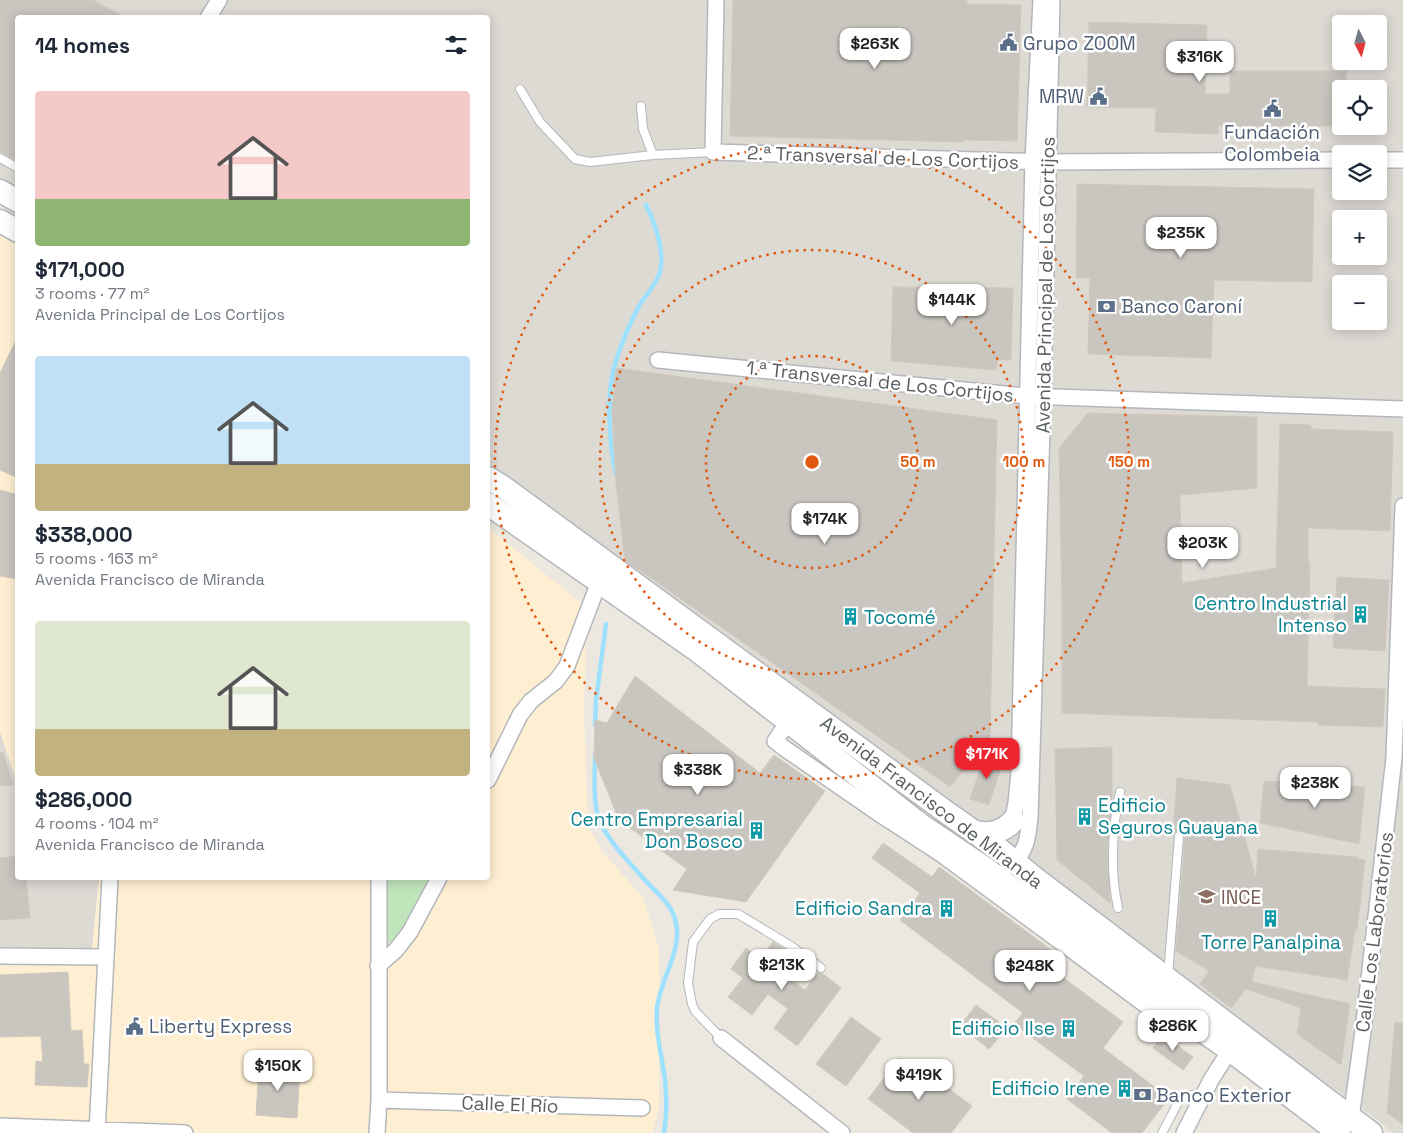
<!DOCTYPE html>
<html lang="en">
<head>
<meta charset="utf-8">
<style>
	:root { --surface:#fff; --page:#f6f6f7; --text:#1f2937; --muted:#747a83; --accent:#ee242e }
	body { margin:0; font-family:"Space Grotesk",sans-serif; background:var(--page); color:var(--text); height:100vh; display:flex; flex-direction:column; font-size:19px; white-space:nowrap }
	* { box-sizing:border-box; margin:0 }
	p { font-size:16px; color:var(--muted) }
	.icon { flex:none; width:28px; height:28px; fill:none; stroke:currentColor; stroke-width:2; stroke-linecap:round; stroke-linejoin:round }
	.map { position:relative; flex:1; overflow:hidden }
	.drawer { position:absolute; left:15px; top:15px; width:475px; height:865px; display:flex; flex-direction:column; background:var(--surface); border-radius:5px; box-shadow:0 2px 12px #0003 }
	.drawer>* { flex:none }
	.needle { width:32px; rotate:174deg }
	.tools { position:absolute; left:1332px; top:15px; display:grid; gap:10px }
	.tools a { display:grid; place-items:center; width:55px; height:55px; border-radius:5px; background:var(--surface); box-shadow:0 2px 12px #0003; font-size:25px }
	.price { position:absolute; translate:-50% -42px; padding:0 11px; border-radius:10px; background:#fff; color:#222; font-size:16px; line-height:32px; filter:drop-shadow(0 1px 2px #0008) }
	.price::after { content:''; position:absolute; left:50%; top:30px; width:15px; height:11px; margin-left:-8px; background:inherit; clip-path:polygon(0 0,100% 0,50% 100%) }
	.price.active { background:var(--accent); color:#fff }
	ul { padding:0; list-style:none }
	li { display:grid; align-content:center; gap:10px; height:265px; padding:0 20px }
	li span { display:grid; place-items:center; height:155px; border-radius:5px; color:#555 }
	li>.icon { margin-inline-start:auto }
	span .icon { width:90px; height:90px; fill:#fffc; stroke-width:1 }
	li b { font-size:21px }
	h2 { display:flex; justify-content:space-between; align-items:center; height:60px; padding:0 20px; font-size:21px }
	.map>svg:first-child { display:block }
</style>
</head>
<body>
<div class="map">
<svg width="1403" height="1133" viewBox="0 0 1403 1133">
	<rect width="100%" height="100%" fill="#ece8e0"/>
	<path fill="#ffefd2" d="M0,235L18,245L17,778H15L0,732Z
		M488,528L595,614L586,645L585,675L584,711L588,826L603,853L643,897L659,948V1105L653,1133H0V947L92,948L99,878H488Z"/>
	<path fill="#dddad4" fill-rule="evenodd" d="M0,0H1403V1133H1393L1371,1115L1131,943L888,762L697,614L488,467V18H18L17,192L0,182ZM1341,24H1379V61H1341ZM1341,89H1379V126H1341ZM1341,154H1379V191H1341ZM1341,219H1379V256H1341ZM1341,284H1379V321H1341Z
		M0,732L15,778H17L18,878H99L92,948L0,947Z"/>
	<path fill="#c0e5bb" d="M387,878H429L399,935L383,948Z"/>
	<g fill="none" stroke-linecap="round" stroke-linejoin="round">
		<path stroke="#9de1ff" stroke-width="4.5" d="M616,474C609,444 606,393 615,364C621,344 630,323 640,304C647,294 657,283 660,272C665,251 655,224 646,205
			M595,725L596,700L606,624
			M595,755C595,774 593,794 597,813C602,835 630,863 645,880C655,891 669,902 674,916C686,947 660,978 657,1008C655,1032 662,1056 665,1080C667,1098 667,1115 664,1133"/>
	</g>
	<path fill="#c9c5bf" stroke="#d1c9be" d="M0,0H93L126,18H18V161L0,152Z
		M733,0H967V4L1021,5L1017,141L963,140V142L730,136Z
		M1089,22L1207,25L1205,94H1230V71H1346V89H1341V126H1218V134L1155,132L1156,108L1087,107Z
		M1077,184L1314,189L1312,282L1214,280L1211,358L1088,354L1090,278H1076Z
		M893,287L1013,288L1011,360H998L996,370L891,361Z
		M18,336V478L0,470V373Z
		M616,368L997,420L990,738L950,787L625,560L616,484L612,411Z
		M1088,413L1257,417V488L1180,495L1182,583L1276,568L1280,424L1311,425V429L1393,432L1390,531L1308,528V563L1310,562L1307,686L1385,689L1383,727L1318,725V722L1062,713V607L1059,448Z
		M0,490L18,495V579L0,576Z
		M1337,577L1389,580L1385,651L1333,648Z
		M635,676L760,773L774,755L825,791L746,902L673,890L687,869L619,820L594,758L595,720L607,723Z
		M1112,747V805L1107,849L1110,903L1057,860L1055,749Z
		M3,752L13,785L0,786V753Z
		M985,755L1003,761L989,805L970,799Z
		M1177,778L1230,785L1256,879L1258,849L1357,857V859L1365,860L1357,930H1355L1347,980L1255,966L1252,982L1350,1004L1341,1065L1297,1034L1301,1008L1246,989L1231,1008L1200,984L1209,971L1176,951L1185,836L1183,832L1179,830L1175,832L1173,835Z
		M1264,781L1365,787L1359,844L1260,823Z
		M883,843L932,877L939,867L992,906L1058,955L1049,967L1123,1022L1103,1048L1169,1098L1142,1133H1112L1067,1099L1084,1076L1014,1024L1023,1013L900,920L920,893L872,858Z
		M18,856V878H26L30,918L0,920V858Z
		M773,942L796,957L783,973L805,990L818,973H822L841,988L797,1046L774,1028L788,1009L768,994L752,1015L728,997L743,978L731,969L746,948L760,959Z
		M68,972L71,1031L82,1030L84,1064H89L87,1087L35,1085L36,1061L43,1062L41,1036L0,1037V975Z
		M976,1005L1007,1028L989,1049L960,1026Z
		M851,1017L881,1039L846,1086L816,1064Z
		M1395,1022L1403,1023V1124L1387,1113Z
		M1163,1035L1193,1057L1183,1070L1153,1048Z
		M899,1058L942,1089L945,1086L972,1106L951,1133H913L868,1099Z
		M259,1066L300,1069L297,1118L256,1115Z"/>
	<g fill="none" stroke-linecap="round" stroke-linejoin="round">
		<defs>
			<path id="lane" d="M520,89L540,122L575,159L590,162L653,155L713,152
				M641,106L643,129L653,155
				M0,158L18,168
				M1118,908C1110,872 1112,827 1120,792
				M1168,976L1179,836
				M721,1038L695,1011L692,1004L688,983L693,942L710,919L719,914H738L791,946L821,968
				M1162,1133L1181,1097L1204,1093"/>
			<path id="street" d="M716,0L713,152L1047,162L1341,160
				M208,18L219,0
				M1379,160H1403
				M658,360L1026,396L1403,409
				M788,722L775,741L784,748L881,815L941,854L1077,954H1099
				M488,780L520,715L531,701L556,681L567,666L599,582
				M1011,828L1016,803L1019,772L1033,161L1041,0
				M1009,866C1027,852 1028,838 1030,817L1043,396L1052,0
				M1077,954L1171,1024L1187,1020
				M0,956L106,957
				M378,966L396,950L410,932L439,878
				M721,1038L842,1133
				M379,1100L642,1108
				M1351,1118L1363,1031L1394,758L1403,506
				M0,1126L185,1133
				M97,1133L110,878
				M377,1133L379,1100V878
				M1184,1133L1211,1080L1230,1050"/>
			<path id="secondary" d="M0,191L18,201
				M0,221L18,231
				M488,478L503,487L946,812L1000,850L1037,880L1371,1133
				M488,504L698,651L922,826L986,869L1187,1020L1230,1050L1339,1133
				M975,832C990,835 1002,833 1013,821"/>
		</defs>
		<use href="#lane" stroke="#b3b7bb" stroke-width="10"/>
		<use href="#street" stroke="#b3b7bb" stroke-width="18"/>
		<use href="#secondary" stroke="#b2b7bb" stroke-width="25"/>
		<use href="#lane" stroke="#fff" stroke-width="8"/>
		<use href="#street" stroke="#fff" stroke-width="15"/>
		<use href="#secondary" stroke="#fff" stroke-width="22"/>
	</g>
	<g fill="none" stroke="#e15910" stroke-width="2.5" stroke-dasharray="2.5 5">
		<circle cx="812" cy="462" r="106"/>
		<circle cx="812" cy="462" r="212"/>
		<circle cx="812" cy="462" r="317"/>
	</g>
	<defs>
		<symbol id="civic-bare" viewBox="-9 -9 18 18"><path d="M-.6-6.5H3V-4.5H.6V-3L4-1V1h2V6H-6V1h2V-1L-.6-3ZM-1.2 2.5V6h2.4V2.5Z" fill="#5c6f8a" stroke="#fff" stroke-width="2.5" paint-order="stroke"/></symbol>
		<symbol id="bank-bare" viewBox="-9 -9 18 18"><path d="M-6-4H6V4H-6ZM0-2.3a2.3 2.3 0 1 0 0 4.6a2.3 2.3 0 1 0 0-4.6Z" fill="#5c6f8a" stroke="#fff" stroke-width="2.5" paint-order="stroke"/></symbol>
		<symbol id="building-bare" viewBox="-9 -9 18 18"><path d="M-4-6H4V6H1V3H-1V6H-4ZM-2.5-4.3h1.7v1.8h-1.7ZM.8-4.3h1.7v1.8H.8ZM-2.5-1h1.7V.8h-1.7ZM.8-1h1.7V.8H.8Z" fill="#0f9aa8" stroke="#fff" stroke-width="2.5" paint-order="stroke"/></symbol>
		<symbol id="university-bare" viewBox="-9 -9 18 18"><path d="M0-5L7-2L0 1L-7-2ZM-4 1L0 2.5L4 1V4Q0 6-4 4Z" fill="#8d6e63" stroke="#fff" stroke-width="2.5" paint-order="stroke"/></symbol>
	</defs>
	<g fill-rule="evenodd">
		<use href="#civic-bare" x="996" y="30" width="25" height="25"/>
		<use href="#civic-bare" x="1086" y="84" width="25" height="25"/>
		<use href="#civic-bare" x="1260" y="96" width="25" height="25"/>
		<use href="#bank-bare" x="1094" y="294" width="25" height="25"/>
		<use href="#building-bare" x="1348" y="602" width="25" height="25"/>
		<use href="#building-bare" x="838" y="604" width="25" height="25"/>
		<use href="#building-bare" x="1072" y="804" width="25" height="25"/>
		<use href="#building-bare" x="744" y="818" width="25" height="25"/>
		<use href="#university-bare" x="1194" y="884" width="25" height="25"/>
		<use href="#building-bare" x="934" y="896" width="25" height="25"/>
		<use href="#building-bare" x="1258" y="906" width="25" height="25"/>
		<use href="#civic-bare" x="122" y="1014" width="25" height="25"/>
		<use href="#building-bare" x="1056" y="1016" width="25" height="25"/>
		<use href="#building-bare" x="1112" y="1076" width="25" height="25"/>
		<use href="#bank-bare" x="1130" y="1082" width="25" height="25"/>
	</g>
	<g text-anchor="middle" stroke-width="5" stroke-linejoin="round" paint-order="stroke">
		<g font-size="19" fill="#4e5e75" stroke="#fff" text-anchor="start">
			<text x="1023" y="50">Grupo ZOOM</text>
			<text x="1084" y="103" text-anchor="end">MRW</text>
			<text x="1272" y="139" text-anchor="middle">Fundación<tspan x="1272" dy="22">Colombeia</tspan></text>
			<text x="1121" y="313">Banco Caroní</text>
			<text x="149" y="1033">Liberty Express</text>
			<text x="1156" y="1102">Banco Exterior</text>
		</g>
		<g font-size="19" fill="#595e61" stroke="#fff">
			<text transform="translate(883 157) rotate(2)" y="7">2.ª Transversal de Los Cortijos</text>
			<text transform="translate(1045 285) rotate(-89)" y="7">Avenida Principal de Los Cortijos</text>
			<text transform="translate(880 381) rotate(6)" y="7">1.ª Transversal de Los Cortijos</text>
			<text transform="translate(932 802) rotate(37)" y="7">Avenida Francisco de Miranda</text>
			<text transform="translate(1374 932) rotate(-83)" y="7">Calle Los Laboratorios</text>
			<text transform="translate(510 1104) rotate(2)" y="7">Calle El Río</text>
		</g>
		<g font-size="19" fill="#0d838f" stroke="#fff" text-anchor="end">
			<text x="1347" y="610">Centro Industrial<tspan x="1347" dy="22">Intenso</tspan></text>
			<text x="864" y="624" text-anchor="start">Tocomé</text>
			<text x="1098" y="812" text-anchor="start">Edificio<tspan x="1098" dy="22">Seguros Guayana</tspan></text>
			<text x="743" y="826">Centro Empresarial<tspan x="743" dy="22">Don Bosco</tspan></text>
			<text x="932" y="915">Edificio Sandra</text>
			<text x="1271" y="949" text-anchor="middle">Torre Panalpina</text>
			<text x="1055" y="1035">Edificio Ilse</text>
			<text x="1110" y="1095">Edificio Irene</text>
		</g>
		<g font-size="19" fill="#785e54" stroke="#fff" text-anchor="start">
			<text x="1221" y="904">INCE</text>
		</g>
	</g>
	<circle cx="812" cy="462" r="8" fill="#e15910" stroke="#fff" stroke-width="2.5"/>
	<g font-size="15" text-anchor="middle" font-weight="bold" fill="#e15910" stroke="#fff" stroke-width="5" stroke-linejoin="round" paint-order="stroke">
		<text x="918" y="467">50 m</text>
		<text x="1024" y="467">100 m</text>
		<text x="1129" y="467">150 m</text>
	</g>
</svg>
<div class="tools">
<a><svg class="needle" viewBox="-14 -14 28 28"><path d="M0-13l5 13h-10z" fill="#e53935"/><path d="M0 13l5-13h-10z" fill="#747a83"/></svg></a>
<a><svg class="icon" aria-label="locate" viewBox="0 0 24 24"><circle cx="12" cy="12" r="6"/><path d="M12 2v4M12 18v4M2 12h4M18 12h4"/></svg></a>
<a><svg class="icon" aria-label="layers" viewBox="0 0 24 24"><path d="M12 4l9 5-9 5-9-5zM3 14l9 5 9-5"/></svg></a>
<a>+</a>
<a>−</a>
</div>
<b class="price" style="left:875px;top:70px">$263K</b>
<b class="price" style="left:1200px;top:83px">$316K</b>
<b class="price" style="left:1181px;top:259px">$235K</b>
<b class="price" style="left:952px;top:326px">$144K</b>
<b class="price" style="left:825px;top:545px">$174K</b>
<b class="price" style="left:1203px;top:569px">$203K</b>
<b class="price active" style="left:987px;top:780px">$171K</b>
<b class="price" style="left:698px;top:796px">$338K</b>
<b class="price" style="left:1315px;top:809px">$238K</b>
<b class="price" style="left:782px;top:991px">$213K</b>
<b class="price" style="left:1030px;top:992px">$248K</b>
<b class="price" style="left:1173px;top:1052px">$286K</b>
<b class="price" style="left:278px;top:1092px">$150K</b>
<b class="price" style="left:919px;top:1101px">$419K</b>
<section class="drawer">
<h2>14 homes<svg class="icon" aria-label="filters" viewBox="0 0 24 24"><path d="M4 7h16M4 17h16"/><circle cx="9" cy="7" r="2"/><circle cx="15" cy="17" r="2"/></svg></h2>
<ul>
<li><span style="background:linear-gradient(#f6c9c9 70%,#8fb573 0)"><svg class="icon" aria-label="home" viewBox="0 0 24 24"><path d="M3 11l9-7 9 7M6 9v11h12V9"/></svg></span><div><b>$171,000</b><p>3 rooms · 77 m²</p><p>Avenida Principal de Los Cortijos</p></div></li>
<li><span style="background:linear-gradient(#bfe0f5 70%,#c2b280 0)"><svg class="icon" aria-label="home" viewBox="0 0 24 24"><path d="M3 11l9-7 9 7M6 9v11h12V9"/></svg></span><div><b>$338,000</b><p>5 rooms · 163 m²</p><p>Avenida Francisco de Miranda</p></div></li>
<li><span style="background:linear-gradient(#dfe7d0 70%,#c2b280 0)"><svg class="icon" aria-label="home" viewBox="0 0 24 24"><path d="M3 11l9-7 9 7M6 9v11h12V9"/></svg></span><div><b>$286,000</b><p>4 rooms · 104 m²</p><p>Avenida Francisco de Miranda</p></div></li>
</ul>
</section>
</div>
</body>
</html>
